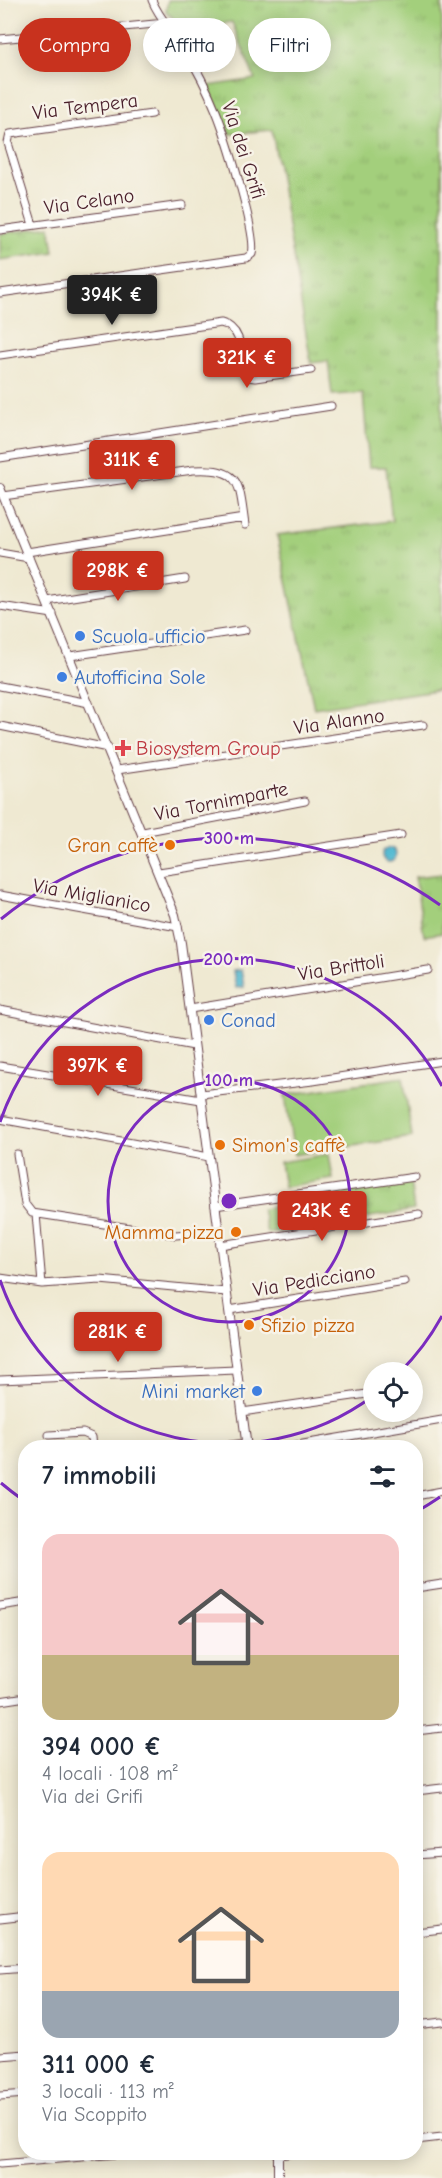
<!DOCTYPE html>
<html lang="it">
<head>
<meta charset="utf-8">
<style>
	:root { --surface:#fff; --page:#f6f6f7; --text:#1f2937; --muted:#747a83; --accent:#c8321e }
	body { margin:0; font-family:"Comic Neue",sans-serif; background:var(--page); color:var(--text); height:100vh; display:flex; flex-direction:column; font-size:22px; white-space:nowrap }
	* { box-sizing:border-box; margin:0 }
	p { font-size:20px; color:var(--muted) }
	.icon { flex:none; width:33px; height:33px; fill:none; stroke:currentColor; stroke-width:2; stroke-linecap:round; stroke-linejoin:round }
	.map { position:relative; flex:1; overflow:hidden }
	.side { position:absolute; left:18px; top:1440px; width:405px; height:720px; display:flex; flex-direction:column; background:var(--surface); border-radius:24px; box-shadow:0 3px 15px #0003 }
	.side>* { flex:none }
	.guide { position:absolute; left:18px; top:18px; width:406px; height:54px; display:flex; gap:12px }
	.buttons { position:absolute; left:363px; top:1362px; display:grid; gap:12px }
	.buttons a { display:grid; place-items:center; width:60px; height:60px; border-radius:50%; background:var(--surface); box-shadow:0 3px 15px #0003; font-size:30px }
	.price { position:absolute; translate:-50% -51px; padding:0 14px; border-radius:6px; background:var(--accent); color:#fff; font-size:20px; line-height:39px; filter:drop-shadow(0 2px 3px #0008) }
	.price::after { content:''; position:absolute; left:50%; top:36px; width:18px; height:14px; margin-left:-9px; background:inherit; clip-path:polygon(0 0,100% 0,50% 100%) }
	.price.active { background:#222; color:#fff }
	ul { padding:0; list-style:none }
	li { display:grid; align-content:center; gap:12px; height:318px; padding:0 24px }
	li span { display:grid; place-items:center; height:186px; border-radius:18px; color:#555 }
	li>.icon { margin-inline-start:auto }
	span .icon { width:108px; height:108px; fill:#fffc; stroke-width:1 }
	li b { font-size:26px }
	h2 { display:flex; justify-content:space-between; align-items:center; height:72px; padding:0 24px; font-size:26px }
	.pill { padding:0 21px; border-radius:27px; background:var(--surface); box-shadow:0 3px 15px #0003; font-size:21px; line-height:54px }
	.pill.active { background:var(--accent); color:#fff }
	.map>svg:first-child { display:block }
</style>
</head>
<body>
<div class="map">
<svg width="442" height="2178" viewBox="0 0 442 2178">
	<defs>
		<pattern id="grass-tufts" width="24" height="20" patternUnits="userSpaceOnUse" patternTransform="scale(1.5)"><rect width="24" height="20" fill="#a3cf7c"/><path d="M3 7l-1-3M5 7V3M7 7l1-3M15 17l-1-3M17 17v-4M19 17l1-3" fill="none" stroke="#8eb16b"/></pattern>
	</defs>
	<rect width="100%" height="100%" fill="#f7f3e8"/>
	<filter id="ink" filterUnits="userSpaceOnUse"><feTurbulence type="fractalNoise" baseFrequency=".0167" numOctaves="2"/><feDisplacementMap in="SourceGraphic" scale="12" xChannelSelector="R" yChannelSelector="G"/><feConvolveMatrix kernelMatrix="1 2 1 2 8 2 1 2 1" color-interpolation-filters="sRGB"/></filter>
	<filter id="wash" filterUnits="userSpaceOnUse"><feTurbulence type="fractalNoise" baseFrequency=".008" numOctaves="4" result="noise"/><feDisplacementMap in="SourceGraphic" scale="24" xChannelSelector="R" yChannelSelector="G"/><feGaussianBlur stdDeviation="1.35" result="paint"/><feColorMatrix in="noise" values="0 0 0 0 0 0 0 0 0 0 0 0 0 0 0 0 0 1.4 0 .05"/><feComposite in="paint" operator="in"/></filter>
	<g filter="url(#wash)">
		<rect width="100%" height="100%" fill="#efe9d2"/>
		<path fill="url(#grass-tufts)" stroke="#767754" stroke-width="1.5" d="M168,0H442V689L314,708L277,535L392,521L386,467H369L363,393L332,395L328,361L311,363L272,130L230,134L208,86L255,79L232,22L183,29L166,11Z
			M50,226L54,252L0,260V234Z
			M442,874V933L424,936L415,877Z
			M410,1181L414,1210L333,1223L329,1194Z"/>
		<path fill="#a3cf7c" stroke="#767754" stroke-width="1.5" d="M403,1077L412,1137L294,1155L285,1095Z
			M329,1154L333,1179L284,1187L280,1162Z
			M327,1197L331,1221L319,1223L315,1199Z
			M311,1201L315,1225L267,1233L262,1209Z"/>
		<path fill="#53bad2" stroke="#4e6c7e" stroke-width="1.5" d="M382 855a7 7 0 1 1 14 0a7 7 0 1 1-14 0Z
			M241,970L244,987L236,988L233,971Z"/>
	</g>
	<g filter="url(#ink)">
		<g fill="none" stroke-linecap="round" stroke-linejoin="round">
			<defs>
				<path id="minor" d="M0,39L165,23
					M33,225L8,143L10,134L152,114
					M0,230L182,205
					M0,293L246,258L252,254C258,236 225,133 216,111C208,91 197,69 185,50C175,33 159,19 152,0
					M0,355L221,323C243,328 241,354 244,373L248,377L255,378L311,370
					M0,458L331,406
					M3,496L193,470C242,467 239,484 245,525
					M27,552L244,518
					M0,553L29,558
					M47,601L185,579
					M0,606L53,614
					M70,656L245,630
					M0,686L89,703
					M0,726L108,748
					M117,770L423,725
					M143,832L305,801
					M159,872L401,835
					M0,895L178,927
					M190,1009L428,970
					M0,1010L194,1046
					M0,1066L201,1100
					M201,1094L313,1081L442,1061
					M0,1119L209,1157
					M17,1154L25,1204L32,1213L176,1235L218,1231
					M215,1206L415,1177
					M36,1214L42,1284
					M220,1245L419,1214
					M0,1278L42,1284L100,1280L226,1292
					M229,1310L405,1282
					M0,1380L236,1370
					M242,1412L374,1393
					M49,1435L83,1433L92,1437L93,1448
					M207,1448L246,1443
					M280,1448L442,1420
					M416,1496L442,1491
					M416,1588L442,1584
					M0,1606L26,1602
					M0,1701L26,1697
					M416,1731L442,1728
					M416,1791L442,1788
					M416,1855L442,1853
					M0,1919L26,1916
					M416,1932L442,1929
					M0,1970L26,1968
					M416,2025L442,2022
					M0,2056L26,2054
					M0,2096L26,2094
					M416,2140L442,2137
					M278,2155L303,2152
					M0,2164L141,2152"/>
				<path id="tertiary" d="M0,488L175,915L181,943L247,1448
					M278,2152V2178"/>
			</defs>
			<use href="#minor" stroke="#633d44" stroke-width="9"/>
			<use href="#tertiary" stroke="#633d44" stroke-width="10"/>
			<use href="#minor" stroke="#fff" stroke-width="7"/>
			<use href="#tertiary" stroke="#fff" stroke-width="8"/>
		</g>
	</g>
	<g fill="none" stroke="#7b2cbf" stroke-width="3">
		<circle cx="229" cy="1201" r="121"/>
		<path d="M442 1316A242 242 0 0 1 400 1372M373 1396A242 242 0 0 1 0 1280M0 1122A242 242 0 0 1 442 1086"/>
		<path d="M440 1497A363 363 0 0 1 416 1512M23 1500A363 363 0 0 1 1 1483M1 919A363 363 0 0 1 440 905"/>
	</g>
	<g fill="#3f7fe0" stroke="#f7f3e8" stroke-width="2">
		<circle cx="80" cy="636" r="6"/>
		<circle cx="62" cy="677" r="6"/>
		<circle cx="209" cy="1020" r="6"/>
		<circle cx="257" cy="1391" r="6"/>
	</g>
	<path fill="#e0444e" stroke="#f7f3e8" stroke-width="2" d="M120 739h6v6h6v6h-6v6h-6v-6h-6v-6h6z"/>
	<g fill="#e8710a" stroke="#f7f3e8" stroke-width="2">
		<circle cx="170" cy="845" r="6"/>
		<circle cx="220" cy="1145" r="6"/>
		<circle cx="236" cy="1232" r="6"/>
		<circle cx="249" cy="1325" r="6"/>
	</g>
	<g text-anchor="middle" stroke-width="5" stroke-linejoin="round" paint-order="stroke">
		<g font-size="20" fill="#4a1f2b" stroke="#f7f3e8">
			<text transform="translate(85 106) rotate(-7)" y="7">Via Tempera</text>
			<text transform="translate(244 150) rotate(72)" y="7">Via dei Grifi</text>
			<text transform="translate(89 201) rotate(-8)" y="7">Via Celano</text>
			<text transform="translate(339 721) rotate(-8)" y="7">Via Alanno</text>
			<text transform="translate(221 801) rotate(-11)" y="7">Via Tornimparte</text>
			<text transform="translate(92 895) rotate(10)" y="7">Via Miglianico</text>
			<text transform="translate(341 967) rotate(-9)" y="7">Via Brittoli</text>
			<text transform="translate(314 1280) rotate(-9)" y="7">Via Pedicciano</text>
		</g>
		<g font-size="20" fill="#366cbe" stroke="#f7f3e8" text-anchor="start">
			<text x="92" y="643">Scuola ufficio</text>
			<text x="74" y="684">Autofficina Sole</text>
			<text x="221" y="1027">Conad</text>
			<text x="245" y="1398" text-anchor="end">Mini market</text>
		</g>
		<g font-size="20" fill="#be3a42" stroke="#f7f3e8" text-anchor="start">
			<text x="136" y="755">Biosystem Group</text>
		</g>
		<g font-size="20" fill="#c56008" stroke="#f7f3e8" text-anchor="end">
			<text x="158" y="852">Gran caffè</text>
			<text x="232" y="1152" text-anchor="start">Simon's caffè</text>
			<text x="224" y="1239">Mamma pizza</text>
			<text x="261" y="1332" text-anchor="start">Sfizio pizza</text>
		</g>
	</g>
	<circle cx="229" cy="1201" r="9" fill="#7b2cbf" stroke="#f7f3e8" stroke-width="3"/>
	<g font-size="18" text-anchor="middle" font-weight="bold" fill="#7b2cbf" stroke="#f7f3e8" stroke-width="5" stroke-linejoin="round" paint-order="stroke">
		<text x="229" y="844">300 m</text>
		<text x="229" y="965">200 m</text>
		<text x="229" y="1086">100 m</text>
	</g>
</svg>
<div class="buttons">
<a><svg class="icon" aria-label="locate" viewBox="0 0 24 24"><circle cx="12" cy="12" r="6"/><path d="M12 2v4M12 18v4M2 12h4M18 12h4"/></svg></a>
</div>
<b class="price active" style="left:112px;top:326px">394K €</b>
<b class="price" style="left:247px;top:389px">321K €</b>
<b class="price" style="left:132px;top:491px">311K €</b>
<b class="price" style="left:118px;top:602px">298K €</b>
<b class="price" style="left:98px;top:1097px">397K €</b>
<b class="price" style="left:322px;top:1242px">243K €</b>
<b class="price" style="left:118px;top:1363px">281K €</b>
<div class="guide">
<a class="pill active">Compra</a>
<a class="pill">Affitta</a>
<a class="pill">Filtri</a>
</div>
<section class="side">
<h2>7 immobili<svg class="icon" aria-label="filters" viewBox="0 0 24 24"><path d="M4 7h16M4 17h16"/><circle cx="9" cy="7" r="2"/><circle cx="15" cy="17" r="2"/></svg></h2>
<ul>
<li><span style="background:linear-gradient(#f6c9c9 65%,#c2b280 0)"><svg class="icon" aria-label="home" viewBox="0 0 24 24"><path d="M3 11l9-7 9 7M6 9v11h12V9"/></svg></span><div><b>394 000 €</b><p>4 locali · 108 m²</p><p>Via dei Grifi</p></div></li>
<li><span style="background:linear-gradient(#ffd9b3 75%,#9aa5b1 0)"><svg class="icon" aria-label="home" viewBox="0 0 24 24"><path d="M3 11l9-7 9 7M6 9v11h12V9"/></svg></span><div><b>311 000 €</b><p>3 locali · 113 m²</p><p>Via Scoppito</p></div></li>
</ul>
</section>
</div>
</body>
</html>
